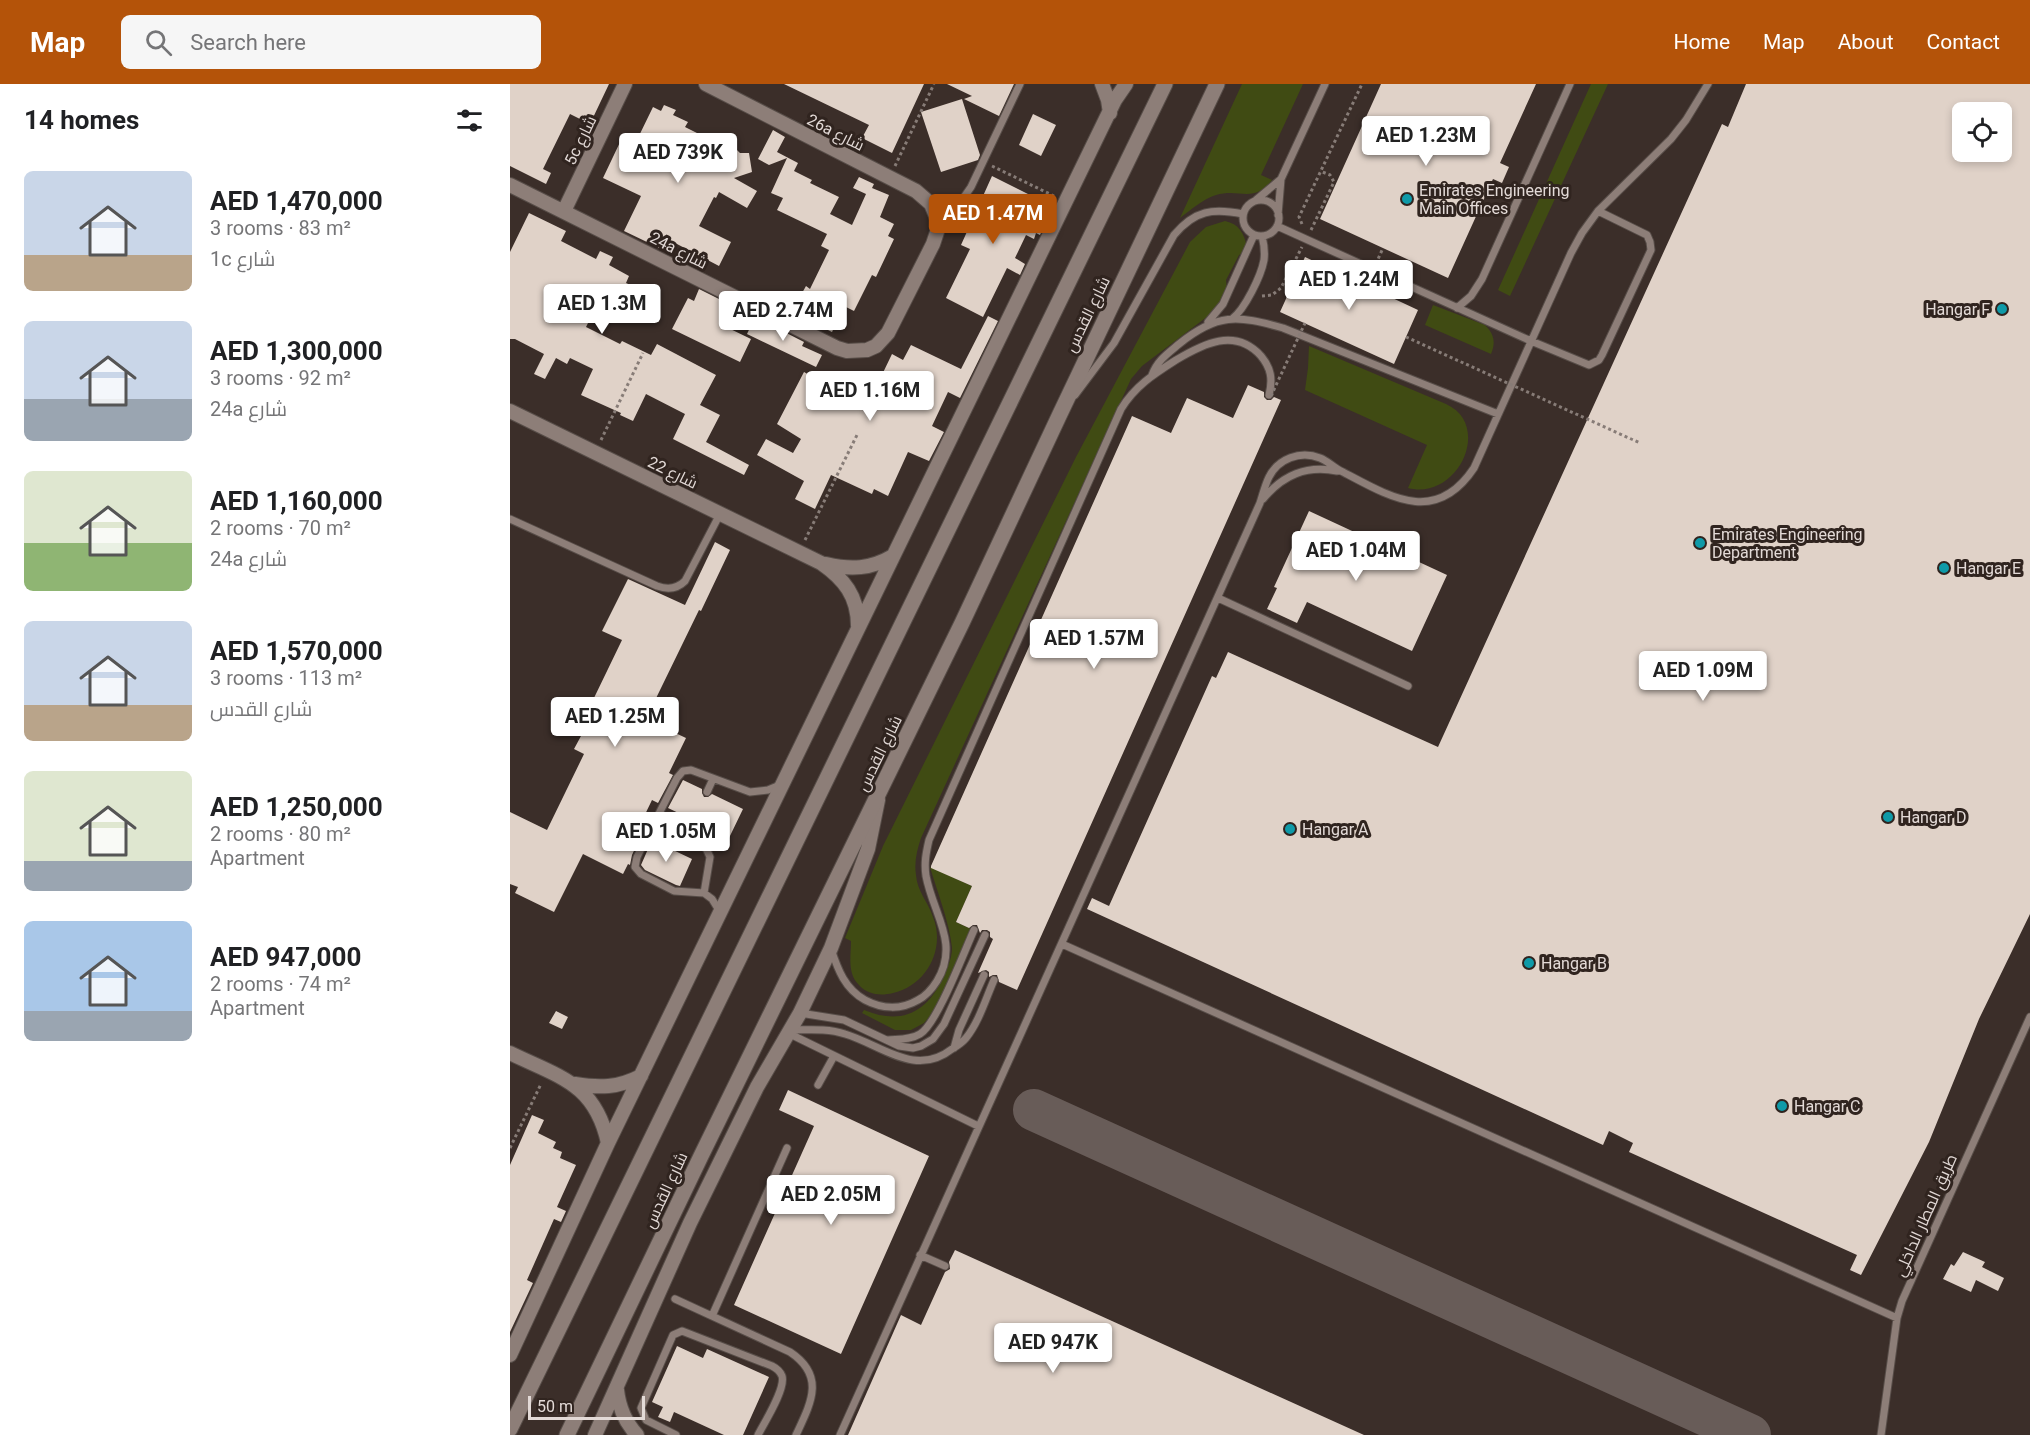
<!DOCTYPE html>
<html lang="en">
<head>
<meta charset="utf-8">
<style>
	:root { --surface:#fff; --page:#f6f6f6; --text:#202124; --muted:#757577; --accent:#b45309 }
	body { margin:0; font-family:Roboto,Cairo,sans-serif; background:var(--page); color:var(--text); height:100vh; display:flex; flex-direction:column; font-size:22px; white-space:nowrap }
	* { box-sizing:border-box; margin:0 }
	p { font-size:20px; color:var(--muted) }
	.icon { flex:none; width:33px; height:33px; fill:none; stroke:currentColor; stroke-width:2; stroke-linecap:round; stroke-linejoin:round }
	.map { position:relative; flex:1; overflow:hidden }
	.sheet { display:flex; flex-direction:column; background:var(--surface); width:510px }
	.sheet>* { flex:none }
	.buttons { position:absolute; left:1442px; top:18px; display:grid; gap:12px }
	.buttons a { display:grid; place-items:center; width:60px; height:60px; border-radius:9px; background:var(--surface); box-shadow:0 3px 9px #0003; font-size:30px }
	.scale { position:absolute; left:18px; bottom:15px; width:117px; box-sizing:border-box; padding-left:6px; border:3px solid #e3dad7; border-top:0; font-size:16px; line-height:21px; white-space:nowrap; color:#e3dad7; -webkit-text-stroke:4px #30241f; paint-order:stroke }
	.price { position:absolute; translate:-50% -51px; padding:0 14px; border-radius:6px; background:#fff; color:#222; font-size:20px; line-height:39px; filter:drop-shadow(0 2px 3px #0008) }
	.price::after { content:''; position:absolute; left:50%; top:36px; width:18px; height:14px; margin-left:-9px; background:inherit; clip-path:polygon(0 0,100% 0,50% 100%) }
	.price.active { background:var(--accent); color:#fff }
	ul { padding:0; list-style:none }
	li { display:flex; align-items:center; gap:18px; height:150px; padding:0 24px }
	li span { display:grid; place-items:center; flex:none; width:168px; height:120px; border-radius:9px; color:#555 }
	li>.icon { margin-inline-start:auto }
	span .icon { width:72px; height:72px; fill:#fffc; stroke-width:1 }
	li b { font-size:26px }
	h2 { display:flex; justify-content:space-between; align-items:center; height:72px; padding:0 24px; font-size:26px }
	header { display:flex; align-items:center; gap:36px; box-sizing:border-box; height:84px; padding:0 30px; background:var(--accent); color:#fff }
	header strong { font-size:28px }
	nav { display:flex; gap:33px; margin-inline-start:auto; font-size:21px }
	.search { width:420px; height:54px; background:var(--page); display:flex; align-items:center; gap:15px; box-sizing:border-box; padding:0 21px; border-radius:9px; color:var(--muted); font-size:22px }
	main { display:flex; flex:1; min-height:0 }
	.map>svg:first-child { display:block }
</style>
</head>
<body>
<header>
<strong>Map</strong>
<div class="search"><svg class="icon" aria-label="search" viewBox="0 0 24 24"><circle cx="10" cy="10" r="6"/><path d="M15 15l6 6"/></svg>Search here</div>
<nav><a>Home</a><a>Map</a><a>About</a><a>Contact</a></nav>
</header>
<main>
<section class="sheet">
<h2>14 homes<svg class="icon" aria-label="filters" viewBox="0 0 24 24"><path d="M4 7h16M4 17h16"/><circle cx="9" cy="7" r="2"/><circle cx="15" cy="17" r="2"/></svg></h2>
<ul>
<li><span style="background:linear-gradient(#c9d6e8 70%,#b9a48a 0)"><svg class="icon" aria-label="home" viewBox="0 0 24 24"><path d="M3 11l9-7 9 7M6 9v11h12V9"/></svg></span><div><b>AED 1,470,000</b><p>3 rooms · 83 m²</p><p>1c شارع</p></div></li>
<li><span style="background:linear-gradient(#c9d6e8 65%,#9aa5b1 0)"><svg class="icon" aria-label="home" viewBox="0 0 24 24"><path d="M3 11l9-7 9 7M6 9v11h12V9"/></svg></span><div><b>AED 1,300,000</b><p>3 rooms · 92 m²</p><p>24a شارع</p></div></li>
<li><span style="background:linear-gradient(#dfe7d0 60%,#8fb573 0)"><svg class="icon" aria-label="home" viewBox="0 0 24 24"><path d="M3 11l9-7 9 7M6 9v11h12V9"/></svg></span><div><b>AED 1,160,000</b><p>2 rooms · 70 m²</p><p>24a شارع</p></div></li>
<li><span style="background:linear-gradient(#c9d6e8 70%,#b9a48a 0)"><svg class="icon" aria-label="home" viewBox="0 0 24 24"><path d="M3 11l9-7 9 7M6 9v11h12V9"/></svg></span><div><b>AED 1,570,000</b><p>3 rooms · 113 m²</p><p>شارع القدس</p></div></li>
<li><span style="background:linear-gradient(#dfe7d0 75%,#9aa5b1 0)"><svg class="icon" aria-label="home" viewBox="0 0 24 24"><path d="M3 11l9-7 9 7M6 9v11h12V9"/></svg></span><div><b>AED 1,250,000</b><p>2 rooms · 80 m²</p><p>Apartment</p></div></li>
<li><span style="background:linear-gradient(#a9c7e8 75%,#9aa5b1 0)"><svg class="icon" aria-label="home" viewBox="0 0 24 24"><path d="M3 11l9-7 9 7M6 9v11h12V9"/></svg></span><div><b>AED 947,000</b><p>2 rooms · 74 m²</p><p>Apartment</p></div></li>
</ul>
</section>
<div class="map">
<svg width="1520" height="1351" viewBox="0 0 1520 1351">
	<rect width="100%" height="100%" fill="#3b2e29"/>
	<path fill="#404b13" d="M732,0H793L751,91L762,96C744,120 730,104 706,111C693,115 682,125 670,134Z
		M1081,0H1098L1000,212L988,206Z
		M715,137C729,140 734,149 737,163L734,168L729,171L716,196L717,207L706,226L632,282L621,295L411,754C407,766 404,778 406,791C407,807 418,818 423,833C436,865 416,902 383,909C371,912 358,911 349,901C337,889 341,873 341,857L335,854L373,762L566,373L680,158L696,143Z
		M923,221L975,241C984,250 986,258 981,270L915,241Z
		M799,262L936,320C983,341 948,417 898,404L917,361L795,306L798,284Z
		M420,783L462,802L446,838L461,845L425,926L414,939L401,946H385L352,929L354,926C390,941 416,930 433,894C437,884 442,875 442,864C440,840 427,807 420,783Z"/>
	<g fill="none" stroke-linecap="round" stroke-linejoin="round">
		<path stroke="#685c58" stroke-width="42" d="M524,1026L1240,1351"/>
	</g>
	<path fill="#e0d2c8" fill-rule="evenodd" d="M0,0H99L80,40L60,30L33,85L41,89L36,100L0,82Z
		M274,0H414L382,69L352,54L359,41Z
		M437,0H504L489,32L454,15L462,12Z
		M871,0H1026L990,79L999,83L992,99L983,95L938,194L810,135Z
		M1236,0H1520V830L1469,935L1419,1058L1351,1191L1340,1186L1347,1171L1119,1068L1123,1059L1099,1047L1093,1061L577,825L582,814L599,822L702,592L706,594L718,568L928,663L1212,40L1218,43ZM1452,28H1491V68H1452Z
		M452,15L470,71L468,76L431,88L411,28Z
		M154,21L166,26L163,31L178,38L175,43L189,50L179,72L210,56L216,62L224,63L230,69H239L242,88L224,94L247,107L237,124L209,108L206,114L204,113L189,142L221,158L209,182L167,160L162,170L114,147L131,112L93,94L112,54L125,60L143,23L151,27Z
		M523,30L546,41L531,72L509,61Z
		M263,46L275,53L267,68L288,79L284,87L302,96L300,99L329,113L320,130L342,141L356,110L343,104L349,93L364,100L362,104L379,111L370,133L384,140L378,152L384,155L366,193L362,191L344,227L334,222L322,248L304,239L303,242L288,234L294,222L287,218L296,202L300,205L319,166L311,162L317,150L267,126L273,114L261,109L277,74L259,81L248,75Z
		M482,92L518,110L510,126L536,138L530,151L526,149L524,155L516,151L505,174L515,180L510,191L497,184L473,233L436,214L460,165L451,161Z
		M19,129L56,147L51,157L86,175L90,167L103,173L99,181L119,192L116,199L149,214L141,232L106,216L105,220L75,205L64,227L80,235L76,243L110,260L112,257L141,271L147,260L206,291L190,321L210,331L196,358L239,381L234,391L163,355L175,330L136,310L123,337L110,331L111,329L71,311L83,285L60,274L57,280L46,274L35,295L24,290L34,270L5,255H0V168Z
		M795,173L908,226L884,280L770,228Z
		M189,205L219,220L210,240L241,255L230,278L162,245L178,214L184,217Z
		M478,232L488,237L450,314L438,308L422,342L434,348L419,377L398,368L378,412L364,405L362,410L321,391L305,425L285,415L294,397L247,371L256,355L283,369L291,355L267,340L294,288L321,303L318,307L339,318L354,289L369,297L382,270L393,276L401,261L451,285Z
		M245,233L294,258L292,262L312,271L306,283L237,250Z
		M738,301L754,308V313L757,316H761L764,313L771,316L507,906L489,898L487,891H483L479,893V888L476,886L468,889L483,855L480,853V848L477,846H472L470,849L467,841H463L459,844L446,838L462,802L421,784V782L622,332L661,349L677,314L723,334Z
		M799,427L937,491L902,567L797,518L787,539L757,525L767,504L764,503Z
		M205,458L220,466L191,527L189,526L133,641L157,651L159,646L176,654L159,689L163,691L148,719L142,716L126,749L131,752L122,771L120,781L118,780L113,790L73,770L44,828L5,809L8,803L0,800V728L37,746L74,670L64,665L71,652L68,650L73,639L83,644L94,621L83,616L112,556L92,547L118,495L175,521Z
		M173,696L192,705V709L194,713H198L202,710L233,725L219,754L189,739L187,732H183L179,734L158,724Z
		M142,756L182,775L170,802L166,801L135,786L131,781Z
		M46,927L58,933L52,945L39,939Z
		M278,1006L419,1072L331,1270L224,1221L304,1042L269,1026Z
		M22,1031L34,1036L28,1049L46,1058L43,1064L52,1068L50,1074L66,1081L47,1123L56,1127L51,1138L44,1135L17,1196L23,1199L0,1248V1081Z
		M445,1166L854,1351H338L391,1231L411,1241L435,1188L440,1185L439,1178Z
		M1453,1168L1475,1178L1472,1183L1494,1194L1488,1207L1466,1196L1461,1208L1433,1195L1441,1180L1444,1182Z
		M167,1262L193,1274L197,1265L259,1293L233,1351H214L164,1328L160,1338L148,1333L153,1323L142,1318Z"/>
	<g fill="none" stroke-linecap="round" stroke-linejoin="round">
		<defs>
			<path id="service" d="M746,116L771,95
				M733 134a18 18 0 1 1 36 0a18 18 0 1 1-36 0Z
				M768,131L771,95L815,0
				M428,137L452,116L461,103L510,0
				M767,142L1021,257L1079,281L1089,276L1092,271L1141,166L1140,158L1137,151L1088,127
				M947,224L961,212L972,195L1060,0
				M722,235C735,225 751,192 754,176C755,168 754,160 752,152
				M698,238L713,220L744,151
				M642,291C647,277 657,270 669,260C707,229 727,231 773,244L988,330
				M565,311L604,259L664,151C685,126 703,124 733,130
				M753,415C773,391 796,381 827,387
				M0,435L147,502C158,506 167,505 175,497L210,430
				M708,514L898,602
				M197,708L203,695
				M145,736L194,760L200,773L194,809
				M178,751L184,737
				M210,828L202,815L194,809L164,807L131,790L125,783L127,773L167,694L173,687L181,686L240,708L258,706L270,701
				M552,860L1387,1234
				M321,865C328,886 335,905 355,916C372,925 391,926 408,916C416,912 422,905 427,897C450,859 423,830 416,792C414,779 416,769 419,756L611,325C625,302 644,290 666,276C693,260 725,243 751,272C761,284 763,295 759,311
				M290,929L334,936L389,962L403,964L411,962L423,955L434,940L475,851
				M280,946C298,946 317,944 335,950C372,961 405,994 442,965C447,962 452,959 456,954C469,938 476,914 484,896
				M278,949L468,1042
				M378,956C389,955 400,956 410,950C427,940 454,868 464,846
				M444,964L449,946L474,891
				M308,1001L324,972
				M410,1171L435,1182
				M165,1215L280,1268C316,1292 301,1319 286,1351
				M202,1232L277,1064
				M166,1351L136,1336L131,1324L163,1251L172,1247L262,1282C266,1284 270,1287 272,1292C276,1305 254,1339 248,1351
				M330,1351L750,419C753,410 755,401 759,393C768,375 790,366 810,374C818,377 824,384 833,388C882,414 926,441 964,384L1061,169L1072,149L1088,127L1161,55L1176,36L1198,0
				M1371,1351L1387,1234L1392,1217L1520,933"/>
			<path id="minor" d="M592,0L598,16L600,29
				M0,101L327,264L337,267L357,266L366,262L378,249L423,160L427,148L428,137L421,120L406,107L196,0
				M54,127L115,0
				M0,327L311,479C334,495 348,512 348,542
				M316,480C341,486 361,485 383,472
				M0,969C49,993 85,999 98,1059
				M65,1000C89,1004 108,1004 131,992
				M0,1271L98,1059L605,16L616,0
				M107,1306C109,1324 115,1338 127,1351
				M85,1351L180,1139L247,1003L290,929L321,864L358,765L368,716"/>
			<path id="secondary" d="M0,1345L655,0
				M57,1351L191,1072L452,539L549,332L707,0"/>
		</defs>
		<use href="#service" stroke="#574d48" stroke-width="9"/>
		<use href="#minor" stroke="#574d48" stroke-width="16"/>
		<use href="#secondary" stroke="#574d48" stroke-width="17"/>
		<path stroke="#877c77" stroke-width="3" stroke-dasharray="3 3" stroke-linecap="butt" d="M385,82L424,0
			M482,82L544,112
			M792,140L789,133L852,0
			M801,146L824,98L820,91L810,87
			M752,212L762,211L771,204L792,163
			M91,356L133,269
			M295,456L347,351
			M0,1064L31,1000"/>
		<use href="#service" stroke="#8d7e78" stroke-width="7"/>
		<use href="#minor" stroke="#8d7e78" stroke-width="14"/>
		<use href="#secondary" stroke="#8d7e78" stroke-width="15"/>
		<path stroke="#877c77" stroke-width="3" stroke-dasharray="3 3" stroke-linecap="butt" d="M856,202L873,164
			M896,253L1130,359
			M761,312L795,239"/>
	</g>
	<g fill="#0f9aa8" stroke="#30241f" stroke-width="2">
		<circle cx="897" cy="115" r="6"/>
		<circle cx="1492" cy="225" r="6"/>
		<circle cx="1190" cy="459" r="6"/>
		<circle cx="1434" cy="484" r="6"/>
		<circle cx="1378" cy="733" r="6"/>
		<circle cx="780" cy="745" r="6"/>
		<circle cx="1019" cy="879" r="6"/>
		<circle cx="1272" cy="1022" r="6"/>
	</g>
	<g text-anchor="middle" stroke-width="6" stroke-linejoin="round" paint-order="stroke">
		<g font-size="16" fill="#e3dad7" stroke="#30241f">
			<text transform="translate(326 48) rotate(27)" y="6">26a شارع</text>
			<text transform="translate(70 56) rotate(-64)" y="6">5c شارع</text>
			<text transform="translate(169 166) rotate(27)" y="6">24a شارع</text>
			<text transform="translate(577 230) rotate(-64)" y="6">شارع القدس</text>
			<text transform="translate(163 388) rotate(26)" y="6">شارع 22</text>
			<text transform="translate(369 669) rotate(-64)" y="6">شارع القدس</text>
			<text transform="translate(155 1106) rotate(-65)" y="6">شارع القدس</text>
			<text transform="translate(1415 1131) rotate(-66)" y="6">طريق المطار الداخلي</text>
		</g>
		<g font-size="16" fill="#e3dad7" stroke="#30241f" text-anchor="start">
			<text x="909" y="112">Emirates Engineering<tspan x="909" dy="18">Main Offices</tspan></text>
			<text x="1480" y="231" text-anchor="end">Hangar F</text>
			<text x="1202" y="456">Emirates Engineering<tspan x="1202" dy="18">Department</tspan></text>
			<text x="1446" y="490">Hangar E</text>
			<text x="1390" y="739">Hangar D</text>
			<text x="792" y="751">Hangar A</text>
			<text x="1031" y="885">Hangar B</text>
			<text x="1284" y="1028">Hangar C</text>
		</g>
	</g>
</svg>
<div class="buttons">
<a><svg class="icon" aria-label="locate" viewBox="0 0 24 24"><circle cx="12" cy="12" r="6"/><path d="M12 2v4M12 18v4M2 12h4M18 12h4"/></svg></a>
</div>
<div class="scale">50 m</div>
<b class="price" style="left:916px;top:83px">AED 1.23M</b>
<b class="price" style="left:168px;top:100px">AED 739K</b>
<b class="price active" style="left:483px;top:161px">AED 1.47M</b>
<b class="price" style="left:839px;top:227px">AED 1.24M</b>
<b class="price" style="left:92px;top:251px">AED 1.3M</b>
<b class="price" style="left:273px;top:258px">AED 2.74M</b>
<b class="price" style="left:360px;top:338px">AED 1.16M</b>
<b class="price" style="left:846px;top:498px">AED 1.04M</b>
<b class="price" style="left:584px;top:586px">AED 1.57M</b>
<b class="price" style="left:1193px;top:618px">AED 1.09M</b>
<b class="price" style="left:105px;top:664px">AED 1.25M</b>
<b class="price" style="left:156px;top:779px">AED 1.05M</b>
<b class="price" style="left:321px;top:1142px">AED 2.05M</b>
<b class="price" style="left:543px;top:1290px">AED 947K</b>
</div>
</main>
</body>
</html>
